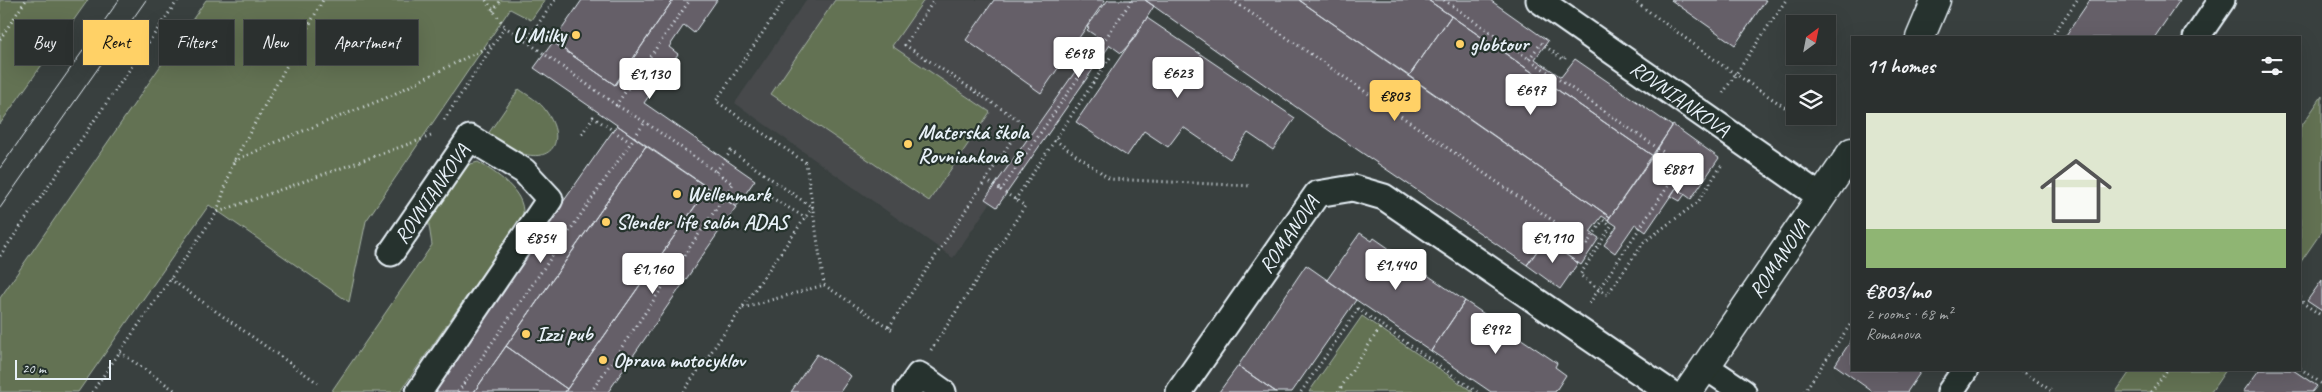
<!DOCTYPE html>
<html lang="en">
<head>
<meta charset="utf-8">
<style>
	:root { --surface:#2b302f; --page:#373c3b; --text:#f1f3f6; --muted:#a6a9aa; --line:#474b4b; --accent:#ffd166 }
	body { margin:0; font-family:Caveat,sans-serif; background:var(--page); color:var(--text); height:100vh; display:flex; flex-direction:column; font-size:19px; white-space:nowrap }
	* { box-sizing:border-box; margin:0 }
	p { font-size:16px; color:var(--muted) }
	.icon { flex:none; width:28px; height:28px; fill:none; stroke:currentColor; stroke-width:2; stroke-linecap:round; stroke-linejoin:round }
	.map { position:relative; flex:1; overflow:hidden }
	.drawer { position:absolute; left:1851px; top:36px; width:450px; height:335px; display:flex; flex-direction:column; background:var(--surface); border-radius:0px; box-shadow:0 5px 20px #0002,0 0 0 1px var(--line) }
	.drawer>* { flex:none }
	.hud { position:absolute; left:15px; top:20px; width:475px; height:45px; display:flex; gap:10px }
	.needle { width:32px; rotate:32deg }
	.buttons { position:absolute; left:1786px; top:15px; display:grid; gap:10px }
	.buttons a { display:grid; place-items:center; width:50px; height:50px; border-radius:0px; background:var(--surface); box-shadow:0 5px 20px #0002,0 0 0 1px var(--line); font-size:25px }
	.scale { position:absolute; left:15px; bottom:12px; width:96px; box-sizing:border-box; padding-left:5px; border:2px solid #e8f1f8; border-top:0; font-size:14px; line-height:18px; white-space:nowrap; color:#e8f1f8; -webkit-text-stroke:4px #26332d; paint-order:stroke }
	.price { position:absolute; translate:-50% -42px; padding:0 11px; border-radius:5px; background:#fff; color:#222; font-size:16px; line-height:32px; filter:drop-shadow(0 1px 2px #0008) }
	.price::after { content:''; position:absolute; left:50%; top:30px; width:15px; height:11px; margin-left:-8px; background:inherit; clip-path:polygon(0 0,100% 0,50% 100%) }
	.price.on { background:var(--accent); color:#111 }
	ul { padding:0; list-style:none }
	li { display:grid; align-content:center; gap:10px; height:265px; padding:0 15px }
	li span { display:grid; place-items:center; height:155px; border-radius:0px; color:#555 }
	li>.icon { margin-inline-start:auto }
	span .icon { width:90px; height:90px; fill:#fffc; stroke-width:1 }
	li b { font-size:21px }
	h2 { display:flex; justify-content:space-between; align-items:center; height:60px; padding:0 15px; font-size:21px }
	.chip { padding:0 18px; border-radius:0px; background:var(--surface); box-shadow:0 5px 20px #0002,0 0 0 1px var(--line); font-size:18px; line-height:45px }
	.chip.on { background:var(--accent); color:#111 }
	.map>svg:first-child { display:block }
</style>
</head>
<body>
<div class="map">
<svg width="2322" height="392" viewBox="0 0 2322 392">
	<rect width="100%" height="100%" fill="#39403f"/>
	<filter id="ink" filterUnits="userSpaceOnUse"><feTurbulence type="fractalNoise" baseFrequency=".02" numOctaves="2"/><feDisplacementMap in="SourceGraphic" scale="10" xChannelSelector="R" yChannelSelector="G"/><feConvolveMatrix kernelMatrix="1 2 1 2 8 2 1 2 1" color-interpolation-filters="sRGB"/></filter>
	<g filter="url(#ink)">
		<path fill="#46494b" d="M806,0H1108L1087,26L1088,30L1099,38L986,198L991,202L953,258L735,103Z"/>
		<path fill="#637253" stroke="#a6b2a6" d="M0,0H88L0,124Z
			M206,0H545L531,20L510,9L366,221L349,302L209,205L78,392H0V298Z
			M835,0H924L892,46L990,112L929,201L771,94Z
			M519,89C527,95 541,102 546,111C568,142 551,166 515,151C506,147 497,140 488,134Z
			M2322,96V231L2300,263V128Z
			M478,162C496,173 525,191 523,215L400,392H331L432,245L428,219L467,165Z
			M1362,316L1473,392H1309Z
			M2131,370H2226L2211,392H2116Z"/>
		<path fill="#655f68" stroke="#e8f1f8" d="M582,0H673L615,85L553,42Z
			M673,0H717L694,33L684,25L669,47L678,54L644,103L755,180L736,207L534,68L553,42L615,85Z
			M994,0H1105L1041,93L966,40Z
			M1108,0H1145L1154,6L1133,40L1121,53L1110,45L997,207L985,199L1099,38L1087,30L1089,28L1087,27Z
			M1145,0H1299L1610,217L1608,220L1602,216L1590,232L1599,238L1581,265L1545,240L1527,265L1330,131Z
			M1299,0H1428L1451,16L1409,76Z
			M1428,0H1490L1548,41L1535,59L1561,77L1575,59L1672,126L1653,156Z
			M1671,0H1766L1735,45Z
			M2090,0H2180L2154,38H2064Z
			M1451,16L1653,156L1610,217L1409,76Z
			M1147,18L1295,118L1273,150L1248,133L1230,159L1183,127L1168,147L1144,131L1127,156L1076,122Z
			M617,125L646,146L474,392H430Z
			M1673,125L1719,158L1691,199L1676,188L1646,232L1635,224L1615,253L1604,245L1617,226L1608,220Z
			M646,146L708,188L567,389L506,346Z
			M708,188L736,207L608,392H565Z
			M1676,188L1685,194L1680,201L1671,196Z
			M1360,233L1372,241L1374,238L1465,301L1431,351L1327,280Z
			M1545,240L1578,263L1560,289L1527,265Z
			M1306,265L1356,300L1292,392H1276L1238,366Z
			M2322,280V311L2307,301Z
			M1465,301L1557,363L1555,367L1566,375L1555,392H1491L1431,351Z
			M1852,339V370H1922L1907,392H1873L1835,365Z
			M506,346L567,389L565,392H474Z
			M817,354L851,376L840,392H791Z
			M1238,366L1276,392H1219Z
			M2259,370H2293L2317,386L2312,392H2243Z"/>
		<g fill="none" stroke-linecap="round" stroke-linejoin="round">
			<defs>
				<g id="minor">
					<path id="s1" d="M1539,0L1821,197"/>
					<path d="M2196,38L2222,0"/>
					<path id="s2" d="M391,253L470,138L524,171L550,199L419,392"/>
					<path d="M1706,367L1743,392"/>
					<path d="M907,392L919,375L943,392"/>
					<path id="s3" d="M1179,392L1317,194L1353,188L1384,197L1669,392"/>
					<path d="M1950,392L1965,370"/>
				</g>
				<g id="tertiary">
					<path d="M1920,38L1936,0"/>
					<path id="s4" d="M1688,392L1852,152"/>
				</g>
			</defs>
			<use href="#minor" stroke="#e8f1f8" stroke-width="29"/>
			<use href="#tertiary" stroke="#e8f1f8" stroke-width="31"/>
			<path stroke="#e8f1f8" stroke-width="3" stroke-dasharray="1 4" stroke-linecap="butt" d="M486,0L505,27
				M555,0L526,41L616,105L690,0
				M785,0L716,101L806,163L824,285L894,331
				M1232,0L1587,244L1603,220L1611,226L1580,275L1607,295L1644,242L1698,202L1723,163
				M1444,0L1682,165L1589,304
				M1633,0L1722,65L1795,114
				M493,11L501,0
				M2051,38L2077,0
				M0,39L26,0
				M1529,59L1541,43L1564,60L1567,55
				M1723,93L1786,0
				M444,120L505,27L526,41
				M582,134L593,117L630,142
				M1055,140L1110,179L1252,186
				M234,161L283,139L386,98L493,44
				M716,172L731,151L813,208
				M986,180L1001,190
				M767,195L806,218
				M1015,200L1111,56
				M218,212L434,135
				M0,256L178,0
				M170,279L318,383
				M2300,297L2303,303L2322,316
				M743,308L824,285
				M889,327L1023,123L905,45L934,0
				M931,350L1025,206L1001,190L1132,0
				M120,352L177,392
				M2300,368L2322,384
				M2021,370L2053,392
				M92,392L217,212L234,161L323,0
				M458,392L645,122
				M591,392L733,184L645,122L616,105
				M683,392L812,208
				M1301,392L1358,309L1477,392
				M1338,392L1382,325
				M1804,392L1852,322
				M2151,392L2167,370"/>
			<use href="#minor" stroke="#26332d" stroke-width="25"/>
			<use href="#tertiary" stroke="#26332d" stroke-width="28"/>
			<path stroke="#e8f1f8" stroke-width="1" d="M0,168L119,0
				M0,208L146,0"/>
		</g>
	</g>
	<g fill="#ffd166" stroke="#26332d" stroke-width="2">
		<circle cx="576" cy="35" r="5"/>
		<circle cx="1460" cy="44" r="5"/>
		<circle cx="908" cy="144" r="5"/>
		<circle cx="677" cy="194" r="5"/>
		<circle cx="606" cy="222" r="5"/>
		<circle cx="526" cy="334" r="5"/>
		<circle cx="603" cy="360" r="5"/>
	</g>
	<g text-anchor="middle" stroke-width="4.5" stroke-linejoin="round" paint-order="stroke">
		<g font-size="21" font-weight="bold" fill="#e8f1f8" stroke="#26332d" text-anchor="start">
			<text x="566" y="42" text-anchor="end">U Milky</text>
			<text x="1470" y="51">globtour</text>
			<text x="918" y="139">Materská škola<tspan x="918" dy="24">Rovniankova 8</tspan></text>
			<text x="687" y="201">Wellenmark</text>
			<text x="616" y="229">Slender life salón ADAS</text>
			<text x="536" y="341">Izzi pub</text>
			<text x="613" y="367">Oprava motocyklov</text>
		</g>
		<g font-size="21" fill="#e8f1f8" stroke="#26332d">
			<text dy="7" stroke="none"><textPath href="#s1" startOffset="172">ROVNIANKOVA</textPath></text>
			<text dy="7" stroke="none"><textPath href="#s2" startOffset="72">ROVNIANKOVA</textPath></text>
			<text dy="7" stroke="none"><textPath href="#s3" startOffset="192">ROMANOVA</textPath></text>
			<text dy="7" stroke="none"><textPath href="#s4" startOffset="161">ROMANOVA</textPath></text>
		</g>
	</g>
</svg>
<div class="buttons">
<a><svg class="needle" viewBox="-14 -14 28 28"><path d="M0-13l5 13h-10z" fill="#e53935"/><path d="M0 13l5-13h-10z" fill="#a6a9aa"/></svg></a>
<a><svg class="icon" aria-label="layers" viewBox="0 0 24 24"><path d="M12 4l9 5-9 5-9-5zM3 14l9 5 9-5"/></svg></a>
</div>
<div class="scale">20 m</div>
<b class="price" style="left:1079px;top:79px">€698</b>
<b class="price" style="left:1178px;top:99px">€623</b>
<b class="price" style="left:650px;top:100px">€1,130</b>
<b class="price" style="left:1531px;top:116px">€697</b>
<b class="price on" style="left:1395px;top:122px">€803</b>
<b class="price" style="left:1678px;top:195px">€881</b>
<b class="price" style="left:541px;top:264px">€854</b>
<b class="price" style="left:1553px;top:264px">€1,110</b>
<b class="price" style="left:1396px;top:291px">€1,440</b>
<b class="price" style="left:653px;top:295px">€1,160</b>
<b class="price" style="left:1496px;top:355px">€992</b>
<div class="hud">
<a class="chip">Buy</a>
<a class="chip on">Rent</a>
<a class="chip">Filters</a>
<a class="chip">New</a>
<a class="chip">Apartment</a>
</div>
<section class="drawer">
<h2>11 homes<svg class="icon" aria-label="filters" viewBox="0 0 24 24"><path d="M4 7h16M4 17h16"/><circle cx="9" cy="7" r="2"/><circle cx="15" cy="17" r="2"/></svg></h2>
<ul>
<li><span style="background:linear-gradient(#dfe7d0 75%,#8fb573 0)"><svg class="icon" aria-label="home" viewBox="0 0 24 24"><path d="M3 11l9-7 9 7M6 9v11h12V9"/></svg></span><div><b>€803/mo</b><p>2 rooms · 68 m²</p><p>Romanova</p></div></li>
</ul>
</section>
</div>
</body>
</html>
